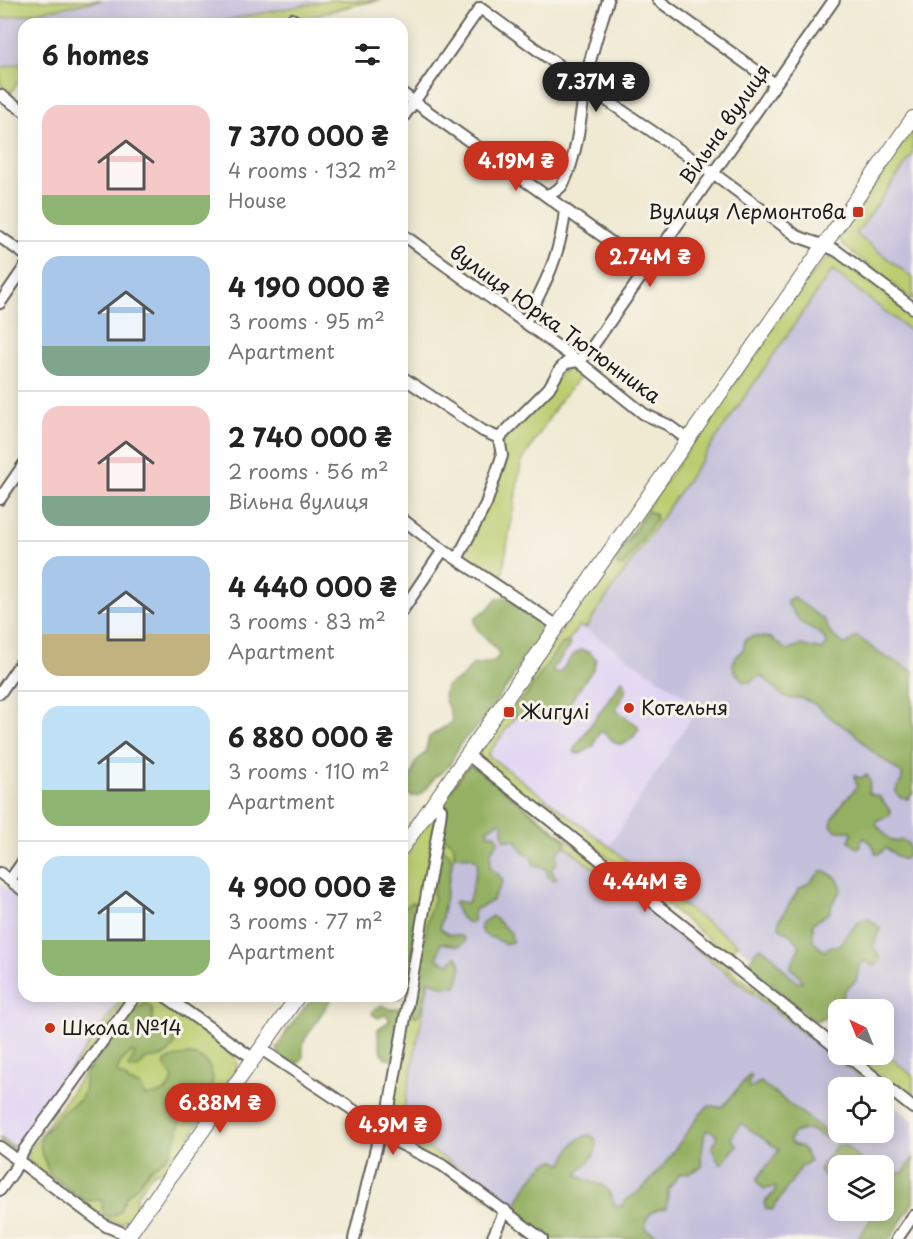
<!DOCTYPE html>
<html lang="en">
<head>
<meta charset="utf-8">
<style>
	:root { --surface:#fff; --page:#f6f6f6; --text:#222; --muted:#767676; --line:#e0e0e0; --accent:#c8321e }
	body { margin:0; font-family:"Playpen Sans",sans-serif; background:var(--page); color:var(--text); height:100vh; display:flex; flex-direction:column; font-size:22px; white-space:nowrap }
	* { box-sizing:border-box; margin:0 }
	p { font-size:20px; color:var(--muted) }
	.icon { flex:none; width:33px; height:33px; fill:none; stroke:currentColor; stroke-width:2; stroke-linecap:round; stroke-linejoin:round }
	.map { position:relative; flex:1; overflow:hidden }
	.details { position:absolute; left:18px; top:18px; width:390px; height:984px; display:flex; flex-direction:column; background:var(--surface); border-radius:18px; box-shadow:0 3px 15px #0003 }
	.details>* { flex:none }
	.needle { width:39px; rotate:317deg }
	.buttons { position:absolute; left:828px; top:999px; display:grid; gap:12px }
	.buttons a { display:grid; place-items:center; width:66px; height:66px; border-radius:12px; background:var(--surface); box-shadow:0 3px 15px #0003; font-size:30px }
	.price { position:absolute; translate:-50% -51px; padding:0 14px; border-radius:21px; background:var(--accent); color:#fff; font-size:20px; line-height:39px; filter:drop-shadow(0 2px 3px #0008) }
	.price::after { content:''; position:absolute; left:50%; top:36px; width:18px; height:14px; margin-left:-9px; background:inherit; clip-path:polygon(0 0,100% 0,50% 100%) }
	.price.selected { background:#222; color:#fff }
	ul { padding:0; list-style:none }
	li { display:flex; align-items:center; gap:18px; height:150px; padding:0 24px }
	li+li { border-top:2px solid var(--line) }
	li span { display:grid; place-items:center; flex:none; width:168px; height:120px; border-radius:18px; color:#555 }
	li>.icon { margin-inline-start:auto }
	span .icon { width:72px; height:72px; fill:#fffc; stroke-width:1 }
	li b { font-size:26px }
	h2 { display:flex; justify-content:space-between; align-items:center; height:72px; padding:0 24px; font-size:26px }
	.map>svg:first-child { display:block }
</style>
</head>
<body>
<div class="map">
<svg width="913" height="1239" viewBox="0 0 913 1239">
	<rect width="100%" height="100%" fill="#f7f3e8"/>
	<filter id="ink" filterUnits="userSpaceOnUse"><feTurbulence type="fractalNoise" baseFrequency=".0167" numOctaves="2"/><feDisplacementMap in="SourceGraphic" scale="12" xChannelSelector="R" yChannelSelector="G"/><feConvolveMatrix kernelMatrix="1 2 1 2 8 2 1 2 1" color-interpolation-filters="sRGB"/></filter>
	<filter id="wash" filterUnits="userSpaceOnUse"><feTurbulence type="fractalNoise" baseFrequency=".008" numOctaves="4" result="noise"/><feDisplacementMap in="SourceGraphic" scale="24" xChannelSelector="R" yChannelSelector="G"/><feGaussianBlur stdDeviation="1.35" result="paint"/><feColorMatrix in="noise" values="0 0 0 0 0 0 0 0 0 0 0 0 0 0 0 0 0 1.4 0 .05"/><feComposite in="paint" operator="in"/></filter>
	<g filter="url(#wash)">
		<rect width="100%" height="100%" fill="#f0ead3"/>
		<path fill="#e0d4f4" d="M579,625L700,706L609,846L488,756Z
			M0,884L24,901V996H123L15,1148L0,1138Z"/>
		<path fill="#c4c0db" d="M102,0H329L208,24H24V63L0,68V20Z
			M913,154V278L855,234Z
			M832,270L913,333V1076L884,1052V1010H838L833,1017L672,897L609,846L699,706L585,629Z
			M483,778L591,867L603,868L656,911L653,915L872,1087L838,1088V1132H884V1097L913,1120V1156L884,1198V1166H838V1210L874,1211L855,1239H565L400,1129L464,803Z"/>
		<path fill="#bbcd70" stroke="#6c7446" stroke-width="1.5" d="M8,0H102L0,19V1Z
			M329,0H381L354,5L283,24H208Z
			M24,63V77H22L8,97L0,91L2,84H0V68Z
			M913,129V154L856,234L913,278V300L844,246L838,238Z
			M826,258H835L846,264L913,316V333L832,270L585,629L579,626L488,755L609,846L672,897L737,944L731,952L726,953L614,862L481,761L477,753L798,291Z
			M575,365L585,371L559,402L521,463L501,582L471,561L466,553L503,440L568,366Z
			M469,766L478,769L603,868L591,867L483,778L464,803L400,1129L565,1239H547L386,1130L440,803L466,767Z
			M434,812L437,814L407,991L402,988V856L432,813Z
			M656,911L880,1087H872L653,915Z
			M123,996H130L18,1152L0,1142V1138L15,1148Z
			M139,996H158L234,1054L237,1063V1068L167,1169L154,1172L136,1196V1211L131,1218L120,1224L105,1219L29,1162L26,1155Z
			M884,1052L913,1076V1102L854,1055L884,1054Z"/>
		<path fill="#94b062" stroke="#58663f" stroke-width="1.5" d="M648,511L655,514L656,519L628,559L623,566L618,567L616,562L621,550Z
			M506,597L544,624L547,630L546,632L531,652L522,659L512,679L482,721L460,744L450,764L444,771L436,776L423,792L418,796H411L404,790V785L413,772L415,763L425,753L429,737L452,722C452,707 440,703 446,686L462,678L472,665L493,662L499,656C498,643 467,629 476,617C479,613 485,612 488,609C492,605 494,601 498,598Z
			M793,597L824,620L831,634L844,644H847L857,636L882,655L913,671V793L908,799L901,798L895,792L902,779V774L873,752L853,732L836,722L813,703L800,698L793,699L784,697L764,678L759,676L750,682H744L734,671L733,661L744,648L745,640L752,636L771,638L786,650L800,645L822,650L827,645C822,629 814,633 803,624C797,618 790,608 786,601Z
			M566,642L570,643V647L553,668V673L560,672L574,654L581,650L589,652L596,659L594,668L558,719L554,720L538,715C527,717 524,722 513,714L514,708L528,693L560,645Z
			M622,680L625,682L626,690L616,710L637,725L639,728C636,736 625,748 616,743C609,740 609,733 600,732L596,738L594,746L580,754L575,753L574,749Z
			M470,766L477,769L565,840L566,845L557,853V862L551,870L557,879L553,880L548,876L546,869L534,865L531,857L523,853L516,840H505L503,834V823L499,822L487,829L488,834H495L498,838V842L491,851L490,868L498,874L503,881L491,902L474,910L473,922L469,923L461,918L454,904L456,901L466,903L469,901L478,863L472,857L455,856L453,844L444,838L443,834L447,811L444,801L464,771Z
			M867,775L870,782L868,793L880,797L891,812L889,816L877,820L876,824C884,832 890,846 902,840L908,843L910,852L905,859H901L886,848L879,854H876L872,844L864,838L861,841L860,847L857,848L849,841L852,833L851,831H837L831,826C832,809 857,791 857,785C856,782 855,779 854,776L861,778Z
			M442,849L449,853L452,862L440,928L448,934L463,937L465,941L459,946L441,943L437,959L449,964L456,956C464,963 460,977 456,986H442L428,980L422,1010L416,1017L412,1013V1007L429,914L434,898L433,891L438,870L439,853Z
			M821,871H825L837,878L842,889L833,902L829,913L813,923V941L824,951L831,946H838L859,921L868,918L880,928L873,947L880,957L879,962L876,965H871L865,961L859,966L856,981L845,990C840,1008 834,1016 814,1021L772,985L765,982L761,975L754,973L748,966L756,950L761,947L774,957L784,970L798,983L802,982L799,975L790,968L800,945L793,937L779,927V921L799,889L809,883Z
			M412,902L417,903L419,908L404,994C401,998 399,999 394,999L393,996H402V909Z
			M492,916L511,933L512,942L504,944C497,937 484,939 480,929L483,922Z
			M314,996H333L305,1039L303,1045V1058L298,1063C290,1064 278,1058 277,1049L288,1029Z
			M145,1003L152,1008L153,1022L145,1029V1033L149,1036L161,1030L171,1034L175,1042C169,1058 161,1057 146,1059C140,1066 140,1069 130,1069L128,1067L135,1054L131,1052L121,1062L117,1072L119,1075L125,1077L129,1082L141,1086L145,1096C158,1095 170,1094 173,1078L165,1067V1061C175,1057 188,1052 198,1057C217,1066 216,1087 204,1101L183,1107L177,1136L170,1153L160,1163L150,1169L138,1185L126,1197L120,1211L114,1216L108,1217L102,1211V1200L85,1201L49,1173L41,1150L40,1142L43,1134L56,1119L66,1109L80,1100L84,1093L86,1073L132,1013Z
			M382,1005L390,1009L399,1008L402,1012L396,1038L395,1054L390,1060L384,1057C380,1048 377,1039 378,1029L389,1021V1018L385,1015L378,1018L372,1014L374,1009Z
			M750,1074L752,1076L748,1084L749,1088L761,1082L763,1084L829,1134L826,1138C813,1133 816,1127 799,1131C793,1133 792,1133 790,1141L792,1144L802,1147L810,1161L802,1166L772,1210L766,1209L764,1203L775,1192V1187L764,1189L759,1184L757,1179L779,1150L741,1123L731,1138L737,1145L723,1163H720L712,1150L717,1136L710,1130L705,1132L701,1158L702,1167L690,1173L680,1174L668,1190L667,1208L658,1209L650,1214L646,1220L645,1229L666,1239H550L516,1213C513,1201 538,1167 549,1162C553,1159 558,1163 563,1164C570,1150 572,1138 590,1135L595,1138C600,1154 588,1162 578,1172V1175C587,1183 598,1181 606,1188C611,1193 612,1201 616,1207L621,1206C627,1197 636,1195 643,1188C647,1184 652,1179 656,1174C676,1152 688,1126 708,1106L721,1107L724,1105Z
			M837,1145H845L862,1161L861,1165L838,1166V1181L836,1182L826,1177L819,1170Z
			M913,1158V1203L890,1239H857L876,1211L884,1210V1200L894,1186L889,1176L890,1172L903,1173Z"/>
	</g>
	<g filter="url(#ink)">
		<g fill="none" stroke-linecap="round" stroke-linejoin="round">
			<defs>
				<path id="minor" d="M658,0L775,84
					M292,19L300,24
					M402,93L647,268
					M0,95L24,111
					M402,119L480,8L599,95L713,173L797,236C810,242 824,244 837,251L913,308
					M546,195C554,193 560,190 564,182C577,156 581,115 585,86C589,57 600,28 608,0
					M402,234L578,361L644,414L668,425L688,440
					M0,237L24,254
					M0,303L24,268
					M525,322C545,285 562,251 565,209
					M402,377L483,431L499,438
					M0,499L24,464
					M402,519L443,550L558,626
					M457,559L486,504L502,456L499,438L549,388L560,369L566,363L578,361L590,350L834,0
					M402,611L443,550
					M0,693L24,658
					M468,755L838,1049
					M0,873L24,891
					M10,880L24,860
					M165,996L254,1059
					M261,1049L376,1125L395,1141L442,1165L542,1239
					M845,1054L913,1108
					M0,1147L106,1226L128,1235
					M0,1190L13,1172L24,1150L135,996
					M354,1239L377,1144L388,1116L390,1103L440,819L441,809L433,804
					M492,1239L505,1210
					M897,1239L913,1216"/>
				<path id="tertiary" d="M402,848L913,118
					M126,1239L298,996"/>
			</defs>
			<use href="#minor" stroke="#66645c" stroke-width="14"/>
			<use href="#tertiary" stroke="#66645c" stroke-width="16"/>
			<use href="#minor" stroke="#fff" stroke-width="10"/>
			<use href="#tertiary" stroke="#fff" stroke-width="14"/>
		</g>
	</g>
	<g fill="#c8321e" stroke="#f7f3e8" stroke-width="2">
		<rect x="852" y="206" width="12" height="12" rx="3"/>
		<circle cx="629" cy="708" r="6"/>
		<rect x="503" y="706" width="12" height="12" rx="3"/>
		<circle cx="50" cy="1028" r="6"/>
	</g>
	<g text-anchor="middle" stroke-width="6" stroke-linejoin="round" paint-order="stroke">
		<g font-size="20" fill="#1c1c1c" stroke="#f7f3e8">
			<text transform="translate(725 124) rotate(-55)" y="7">Вільна вулиця</text>
			<text transform="translate(555 324) rotate(36)" y="7">вулиця Юрка Тютюнника</text>
		</g>
		<g font-size="20" fill="#1c1c1c" stroke="#f7f3e8" text-anchor="start">
			<text x="846" y="219" text-anchor="end">Вулиця Лєрмонтова</text>
			<text x="641" y="715">Котельня</text>
			<text x="521" y="719">Жигулі</text>
			<text x="62" y="1035">Школа №14</text>
		</g>
	</g>
</svg>
<div class="buttons">
<a><svg class="needle" viewBox="-14 -14 28 28"><path d="M0-13l5 13h-10z" fill="#e53935"/><path d="M0 13l5-13h-10z" fill="#767676"/></svg></a>
<a><svg class="icon" aria-label="locate" viewBox="0 0 24 24"><circle cx="12" cy="12" r="6"/><path d="M12 2v4M12 18v4M2 12h4M18 12h4"/></svg></a>
<a><svg class="icon" aria-label="layers" viewBox="0 0 24 24"><path d="M12 4l9 5-9 5-9-5zM3 14l9 5 9-5"/></svg></a>
</div>
<b class="price selected" style="left:596px;top:113px">7.37M ₴</b>
<b class="price" style="left:516px;top:192px">4.19M ₴</b>
<b class="price" style="left:650px;top:288px">2.74M ₴</b>
<b class="price" style="left:645px;top:913px">4.44M ₴</b>
<b class="price" style="left:220px;top:1134px">6.88M ₴</b>
<b class="price" style="left:393px;top:1156px">4.9M ₴</b>
<section class="details">
<h2>6 homes<svg class="icon" aria-label="filters" viewBox="0 0 24 24"><path d="M4 7h16M4 17h16"/><circle cx="9" cy="7" r="2"/><circle cx="15" cy="17" r="2"/></svg></h2>
<ul>
<li><span style="background:linear-gradient(#f6c9c9 75%,#8fb573 0)"><svg class="icon" aria-label="home" viewBox="0 0 24 24"><path d="M3 11l9-7 9 7M6 9v11h12V9"/></svg></span><div><b>7 370 000 ₴</b><p>4 rooms · 132 m²</p><p>House</p></div></li>
<li><span style="background:linear-gradient(#a9c7e8 75%,#7fa58c 0)"><svg class="icon" aria-label="home" viewBox="0 0 24 24"><path d="M3 11l9-7 9 7M6 9v11h12V9"/></svg></span><div><b>4 190 000 ₴</b><p>3 rooms · 95 m²</p><p>Apartment</p></div></li>
<li><span style="background:linear-gradient(#f6c9c9 75%,#7fa58c 0)"><svg class="icon" aria-label="home" viewBox="0 0 24 24"><path d="M3 11l9-7 9 7M6 9v11h12V9"/></svg></span><div><b>2 740 000 ₴</b><p>2 rooms · 56 m²</p><p>Вільна вулиця</p></div></li>
<li><span style="background:linear-gradient(#a9c7e8 65%,#c2b280 0)"><svg class="icon" aria-label="home" viewBox="0 0 24 24"><path d="M3 11l9-7 9 7M6 9v11h12V9"/></svg></span><div><b>4 440 000 ₴</b><p>3 rooms · 83 m²</p><p>Apartment</p></div></li>
<li><span style="background:linear-gradient(#bfe0f5 70%,#8fb573 0)"><svg class="icon" aria-label="home" viewBox="0 0 24 24"><path d="M3 11l9-7 9 7M6 9v11h12V9"/></svg></span><div><b>6 880 000 ₴</b><p>3 rooms · 110 m²</p><p>Apartment</p></div></li>
<li><span style="background:linear-gradient(#bfe0f5 70%,#8fb573 0)"><svg class="icon" aria-label="home" viewBox="0 0 24 24"><path d="M3 11l9-7 9 7M6 9v11h12V9"/></svg></span><div><b>4 900 000 ₴</b><p>3 rooms · 77 m²</p><p>Apartment</p></div></li>
</ul>
</section>
</div>
</body>
</html>
